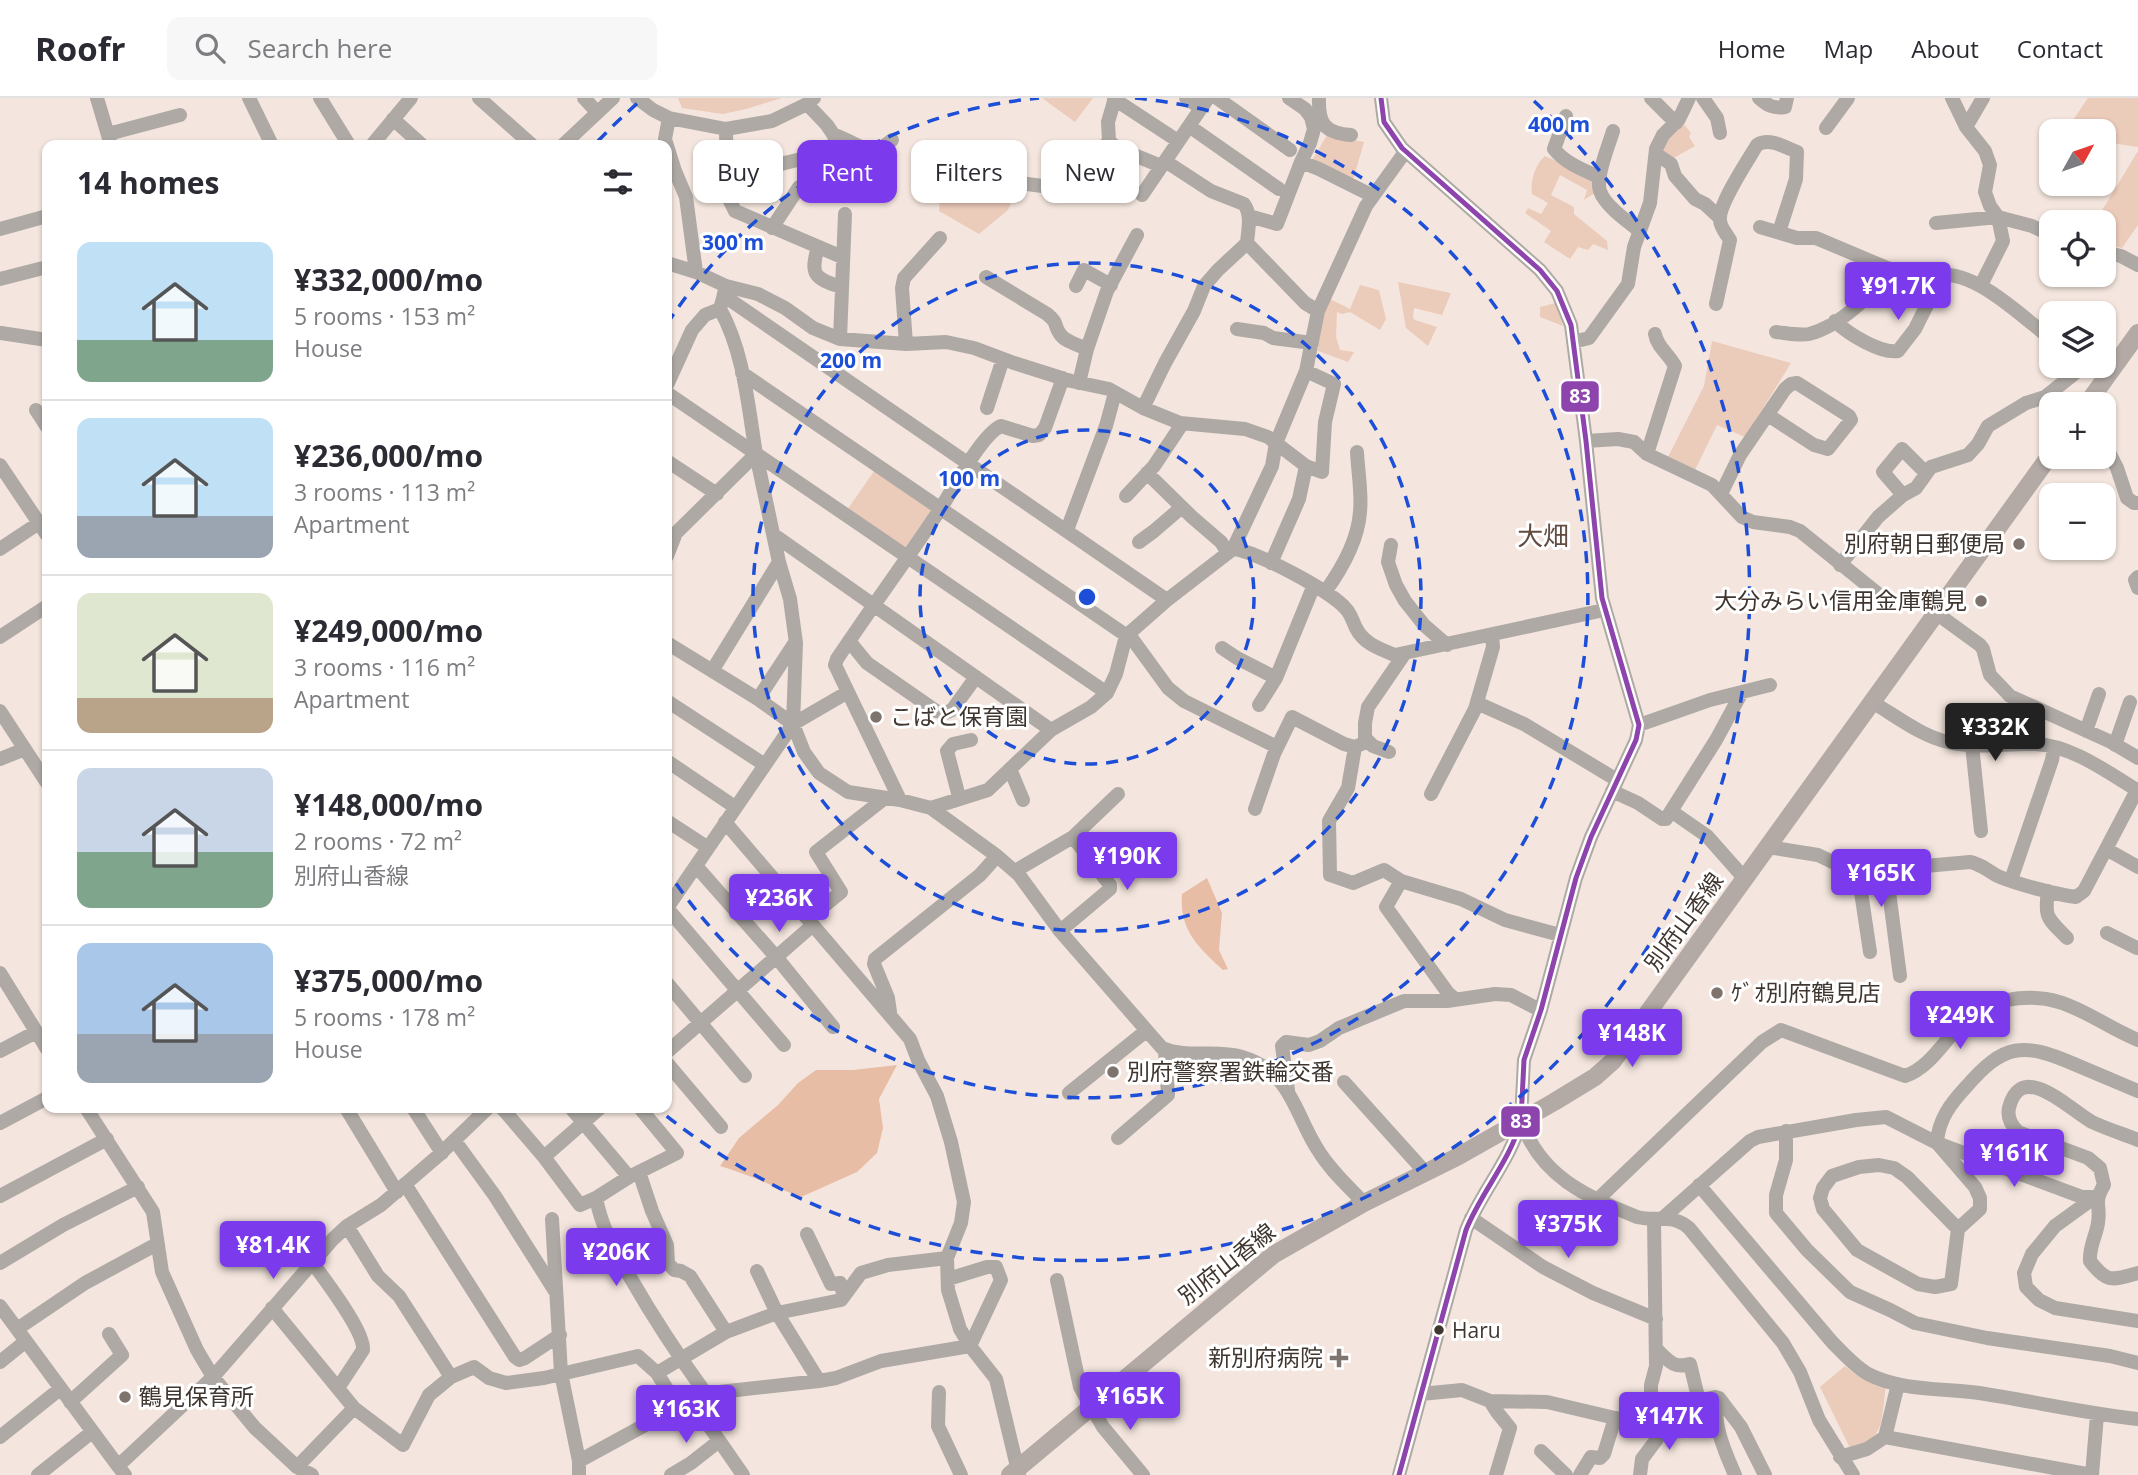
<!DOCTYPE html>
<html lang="en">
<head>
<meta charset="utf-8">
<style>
	:root { --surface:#fff; --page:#f7f7f7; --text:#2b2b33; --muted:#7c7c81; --line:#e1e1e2; --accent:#7c3aed }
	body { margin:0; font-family:"Open Sans","Noto Sans JP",sans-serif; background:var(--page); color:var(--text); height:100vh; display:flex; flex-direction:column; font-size:26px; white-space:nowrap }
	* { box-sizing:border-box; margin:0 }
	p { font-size:23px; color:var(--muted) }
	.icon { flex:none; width:38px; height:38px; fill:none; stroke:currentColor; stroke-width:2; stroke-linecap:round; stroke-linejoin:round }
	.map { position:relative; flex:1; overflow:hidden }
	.panel { position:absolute; left:42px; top:42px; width:630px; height:973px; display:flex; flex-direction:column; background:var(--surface); border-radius:14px; box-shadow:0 2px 5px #0004 }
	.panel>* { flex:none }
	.hud { position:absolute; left:693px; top:42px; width:665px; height:63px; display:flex; gap:14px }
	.needle { width:46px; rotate:50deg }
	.controls { position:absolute; left:2039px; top:21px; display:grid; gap:14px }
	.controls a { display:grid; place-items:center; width:77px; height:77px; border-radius:14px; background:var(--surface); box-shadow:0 2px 5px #0004; font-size:35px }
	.price { position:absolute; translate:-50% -60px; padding:0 16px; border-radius:7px; background:var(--accent); color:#fff; font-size:23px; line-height:46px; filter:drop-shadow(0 2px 4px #0008) }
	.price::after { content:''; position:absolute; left:50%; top:42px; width:21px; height:16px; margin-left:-10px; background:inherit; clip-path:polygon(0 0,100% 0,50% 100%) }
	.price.selected { background:#222; color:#fff }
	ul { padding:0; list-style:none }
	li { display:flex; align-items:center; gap:21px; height:175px; padding:0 35px }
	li+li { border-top:2px solid var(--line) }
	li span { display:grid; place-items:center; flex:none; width:196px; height:140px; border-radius:14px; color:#555 }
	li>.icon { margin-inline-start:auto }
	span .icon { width:84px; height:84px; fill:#fffc; stroke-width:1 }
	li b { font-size:30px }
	h2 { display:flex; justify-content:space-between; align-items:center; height:84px; padding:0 35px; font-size:30px }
	.tag { padding:0 24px; border-radius:14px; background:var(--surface); box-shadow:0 2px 5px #0004; font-size:24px; line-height:63px }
	.tag.selected { background:var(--accent); color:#fff }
	header { display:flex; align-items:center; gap:42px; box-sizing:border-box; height:98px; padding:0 35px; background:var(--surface); border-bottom:2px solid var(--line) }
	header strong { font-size:33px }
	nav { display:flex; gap:38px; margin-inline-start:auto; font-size:24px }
	.search { width:490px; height:63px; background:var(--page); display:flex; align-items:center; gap:18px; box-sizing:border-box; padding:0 24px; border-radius:14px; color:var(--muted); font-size:26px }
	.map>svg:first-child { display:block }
</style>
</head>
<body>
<header>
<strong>Roofr</strong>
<div class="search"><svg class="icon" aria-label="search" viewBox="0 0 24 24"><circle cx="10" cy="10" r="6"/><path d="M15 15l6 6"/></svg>Search here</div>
<nav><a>Home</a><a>Map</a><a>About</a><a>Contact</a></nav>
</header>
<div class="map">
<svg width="2138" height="1377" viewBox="0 0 2138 1377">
	<rect width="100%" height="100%" fill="#f4e6de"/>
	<path fill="#ebcbba" d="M678,0H782L746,11L723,16L682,10Z
		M1042,0H1093L1075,24Z
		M2088,0H2138V49L2104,44V33H2052L2047,23L2071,25Z
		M1683,25L1691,35L1689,39L1695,48L1672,61L1662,52L1665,40Z
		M1327,37L1364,44L1354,79L1350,82L1310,66Z
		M2138,53V127L2122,150L2104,145V124H2095Z
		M1545,58L1591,78L1595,95L1584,102L1587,92L1560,77L1551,97L1574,109V116L1607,143L1608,152L1593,146L1588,152L1578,149L1570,161L1544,144L1551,133L1525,115L1528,110L1541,116L1548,105L1532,96C1530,84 1535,66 1545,58Z
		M943,59L1021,82L1008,112L979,136L939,113Z
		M1398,184L1451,195L1442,217L1414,210L1413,220L1415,222L1437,229L1428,248L1406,230Z
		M1360,187L1379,192L1386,221L1380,232L1350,214L1342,216L1337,214L1336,239L1340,252L1354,254L1348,264L1318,253L1320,224L1328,200L1350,211Z
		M1556,205L1563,228L1540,219V209Z
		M1712,243L1791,265L1745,339L1717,327L1695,372L1668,359L1704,288Z
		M877,369L937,411L907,454L847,412Z
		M1845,1268L1854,1275L1886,1288C1881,1319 1886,1342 1851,1352L1820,1289Z"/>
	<path fill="#e8bda5" d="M1207,780L1222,815L1219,852L1228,871L1223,872C1198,849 1179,832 1182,796Z
		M897,967L879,1001L883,1030L877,1055L857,1074L801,1099C774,1089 748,1076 720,1068L739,1040L778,1007L798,985L816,972H853Z"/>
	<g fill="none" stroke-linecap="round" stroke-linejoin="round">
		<path stroke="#aea9a5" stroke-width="14" d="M97,0L111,47
			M249,0L272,47
			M320,0L349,47
			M479,0L532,47
			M584,0L597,14
			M637,0L653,12L669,20L726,31L772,23L807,6L814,0
			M1115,0L1108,24L1109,43L1117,50L1161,68
			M1186,0L1201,10
			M1217,0L1290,52
			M1319,0C1318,26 1325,35 1351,37
			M1381,0L1384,24L1402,50L1540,172L1557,193L1571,227L1586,343L1602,500L1639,627L1636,642L1591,739L1576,780L1541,912L1524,962L1521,1022C1511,1062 1481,1094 1466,1132L1399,1377
			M1651,0L1676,25
			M1703,0L1717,20L1720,35
			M1759,0C1767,7 1773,11 1785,9L1787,0
			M1952,0L1966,29L1985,53L1990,67L1985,94L1990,108L1998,119L2003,143L1981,187
			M1114,1L1178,43
			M1566,18L1554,51C1565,65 1583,72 1599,79
			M669,20L665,41L675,73L686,99L696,174
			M393,21L422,47
			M1189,28L1279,91
			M1966,29L1983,0
			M1826,30L1848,0
			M726,31L727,97L735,113L842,159
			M1613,33C1609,47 1595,79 1600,93C1605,108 1628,124 1640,133
			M108,36L180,17
			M834,37C858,44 869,63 892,42
			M372,47L411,0
			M563,47L613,0
			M1656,56L1671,66L1675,78L1695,101L1705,106L1719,119
			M1301,64L1319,71L1373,98
			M727,79L818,57L834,48L835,39L827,27L807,6
			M1027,86L1066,91L1109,43
			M1142,97L1208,0
			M1249,118L1277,126L1301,64L1310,45L1314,31L1311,19L1305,11L1289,0
			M1936,125L1998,119L2032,128L2051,137
			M1760,129L1797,140H1816L1925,186C1931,183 1938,177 1945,177C1979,176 2025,221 2051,241
			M772,130L799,89
			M0,131L47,118
			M1247,145L1305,205L1318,213
			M818,149C810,177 814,180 841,189
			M2104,154L2121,158L2138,167
			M667,165L696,174L726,188L758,196L785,210L813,230L840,241L906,246L946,244L974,250L1014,265L1071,283L1109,291L1143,310L1180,325L1245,331L1268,339L1306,368L1322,374L1325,324L1334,286L1306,273
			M986,179L1047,216C1059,226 1053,226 1060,236C1065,244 1079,247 1087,251
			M0,181L47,169
			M1076,188L1084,172L1111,187
			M724,195L733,204L1167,502
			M1716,206L1730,142C1726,135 1720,129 1720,122C1718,107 1748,62 1757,47C1769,39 1785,49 1797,54L1796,81L1779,134
			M1835,223C1848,236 1881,256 1898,253L1915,231L1942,177
			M1237,231L1264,235L1273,240L1312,245
			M1776,234C1786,235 1799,238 1809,236C1837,229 1876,196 1888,170
			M1,235L47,242
			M840,241L845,116
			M1573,244L1589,240L1628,186L1634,149L1650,105L1656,51L1663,37L1679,21L1689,0
			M906,246L902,190L904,180L940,140
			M742,275L1133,542L1168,590L1184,603L1277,649
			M1079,285L1087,251L1107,193L1137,137
			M667,287L692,232L705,217L720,211
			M667,295L1107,595
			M987,310L1003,261
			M1143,310L1165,265L1194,213L1204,188L1218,172L1247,145C1248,132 1252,117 1244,106L1211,93L1165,63
			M36,312L47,329
			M1586,343L1618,341L1634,344L1647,356L1712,387L1742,419L1753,424L1790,429L1800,433L1877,495
			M2104,345L2117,370L2127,400L2134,405H2138
			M756,356L779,464L790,501L796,545L793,626L804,654L819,675L848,694L900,702L931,710L997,758L1019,777L1060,833L1162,950C1187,961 1216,951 1242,959C1292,974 1294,1015 1318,1052C1330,1072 1348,1088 1364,1105
			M1647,356L1675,268C1669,256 1657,249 1655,236
			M667,363L717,396
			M0,367L47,437
			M1147,375L1192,419L1221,444L1228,455
			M1721,396L1740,357L1785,291L1791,286L1797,285L1849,318L1851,322L1828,351L1814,347L1768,317
			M1903,397L1883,374L1902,351L1926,375
			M1126,398L1154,368L1182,326
			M1067,432L1106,328L1115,295
			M774,437L1051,632
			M1139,444L1154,433L1182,409
			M1391,447L1388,464L1396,487L1405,503L1424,527L1447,547
			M0,451L39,425
			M1233,451L1272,368L1276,345L1306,273L1318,213L1366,108L1405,54
			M667,458L676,435L756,356C748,308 744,254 720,211L726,189
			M1271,465L1299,401L1306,368
			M1840,467L1878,419L1903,397L1916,390L1931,369L1968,357L1978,346L1988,328L2026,305L2045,299L2084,268
			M2138,479L2135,482L2138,490
			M1325,494C1341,472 1358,442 1360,414C1362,395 1358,374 1357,354
			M1936,515L1980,547L1983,551L1990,577L2010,598L2111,644L2138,660
			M0,539L47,508
			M849,543L867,565L936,613L945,615L952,612L976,579
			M667,545L758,601L793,626
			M1222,550L1237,560L1276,580
			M712,573L779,464
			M758,601L794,546
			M667,603L765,667
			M1477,605L1524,626L1617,682
			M1259,607L1276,580L1314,487
			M0,613L47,685
			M1639,627L1710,602L1770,587
			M2086,633L2099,596
			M1972,647L1981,733
			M2115,647L2130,604
			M1355,649L1348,690L1329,723L1330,777L1353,785L1384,772L1401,783L1461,801L1505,822L1560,837
			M1389,654L1373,648L1365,640V625L1368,609L1405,555
			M0,661L25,651
			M667,663L735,709
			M1010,671L1023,702
			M1612,693L1638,705L1662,721H1666L1716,642L1742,594
			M1431,696L1475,611L1493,549L1492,537
			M959,699L947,653L953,646L971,642
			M900,702L835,567L837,561C871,510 907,461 941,410C953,391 982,336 1001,328L1033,338L1039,337L1045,330L1063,280
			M931,710L988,692L1051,632L1091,609L1107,595L1116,576L1126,538L1167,502L1233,451C1254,452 1333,494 1346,511C1351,516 1353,524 1356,530C1364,546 1380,551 1395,557L1604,512
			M1255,711L1274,656L1292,619L1344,646L1355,649L1368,643
			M1671,713L1707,738L1745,781
			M667,723L707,749
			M725,724L910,941L918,962L937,998L951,1044L964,1104L961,1125L947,1160L948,1192L960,1231L970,1248L996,1281L1019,1377
			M1768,749L1818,757L1843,769L1858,774L1970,764C1982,766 1989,774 2000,779C2020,787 2055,796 2076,799L2084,793L2137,692C2107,674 2071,647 2035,646C2006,645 1977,651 1948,644C1921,638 1896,618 1872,604
			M2106,751L2138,769
			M696,768L777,860L833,929
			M1015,773L1073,739L1118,696
			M1863,773L1889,794L1900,878
			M1858,774L1870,854
			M2011,782L2052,662L2054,650
			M1401,783L1386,809L1448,895L1455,901
			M2048,793C2044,821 2048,820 2067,840
			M667,810L793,626L848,594
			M667,810L784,947
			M808,821L841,794L816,754L885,700
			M1060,833L1110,791V787L1073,739
			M2107,835L2137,850
			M0,875L47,951
			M667,885L745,978
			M890,914L888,900L874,866L875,861L980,777L997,758
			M0,953L36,934
			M667,954L813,827
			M667,965L721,1029
			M1344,984L1425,1074
			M1288,992L1282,948L1286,944L1309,947L1320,943L1339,930L1404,903H1447L1495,896L1511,897L1536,910
			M1069,995L1146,933
			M86,1010L153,1114L162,1174L197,1252L213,1279L255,1330L297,1369L312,1377
			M346,1010L397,1094
			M413,1010L442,1055
			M502,1010L544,1059L580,1107L596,1100L629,1079L677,1055L640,1010
			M571,1010L629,1079
			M1521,1022C1540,1079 1586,1098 1637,1119C1658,1124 1671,1115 1689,1130L1783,1245L1800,1274L1819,1322L1853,1377
			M0,1025L47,1000
			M1786,1033V1062L1776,1097V1115L1807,1152L1850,1194L1890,1212L1915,1225L1987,1240L2110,1258L2138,1265
			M1118,1040L1168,997L1165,952
			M2138,1042C2123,1036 2107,1031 2092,1024C2071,1013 2021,960 2009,1010C2007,1019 2011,1027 2018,1034L2088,1060L2100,1070L2104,1087C2093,1105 2101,1107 2098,1125C2096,1138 2089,1149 2090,1163C2107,1186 2113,1182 2138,1175
			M455,1043L495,1098L555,1193
			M544,1059L600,1010
			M639,1074L652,1113L667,1147L668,1165L674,1172L681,1173L690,1178L726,1234
			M405,1086L515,1259L519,1262L525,1260L560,1237
			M1699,1087L1832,1244C1843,1255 1854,1268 1868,1276C1901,1293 1942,1290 1979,1295C2032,1303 2084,1315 2138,1321
			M0,1098L107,1041
			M2095,1099L2055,1128L2032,1156L2024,1175L2026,1189L2039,1202L2055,1210L2138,1223
			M596,1100C602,1131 615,1152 630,1179C653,1219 677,1256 704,1293L710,1295L819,1283L836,1280L881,1263L970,1248
			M1597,1102L1762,944L1781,932L1905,978C1925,972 1940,950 1953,935C1968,918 1984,907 2007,902C2064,891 2090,922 2138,942
			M1664,1119L1750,1043L1758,1039L1856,1022L1886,1019L1937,1045L2082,1099H2096
			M1471,1120L1543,1169L1593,1195L1656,1221
			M552,1121L561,1275L579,1363V1377
			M347,1128L378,1178L399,1198L451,1279
			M1958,1131L1907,1079L1894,1070L1879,1067L1859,1069L1832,1078L1823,1090L1820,1100L1823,1111L1857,1152L1918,1186L1935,1189L1951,1186L1958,1131L1980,1111V1100L1975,1089L1937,1045C1938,1022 1951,1005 1966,989C2004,945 2023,944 2074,966C2095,975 2117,984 2138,993
			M807,1136L831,1186L840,1185L844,1198
			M312,1164C324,1181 365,1233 363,1252L338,1290
			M0,1165L63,1127L138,1089
			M757,1173L777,1215L819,1283
			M948,1181L987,1169H996L1001,1182L970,1248
			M1057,1182L1080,1289L1103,1329L1143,1377
			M0,1208L118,1368
			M272,1210L354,1310L403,1347L429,1297L451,1279L474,1269L489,1280L506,1285L544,1280L638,1258L657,1275L678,1309L689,1321L707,1325L743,1377
			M17,1231L85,1185L157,1146
			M1656,1251C1668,1262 1673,1271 1690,1266L1699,1303
			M0,1264L26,1243
			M657,1275L726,1234L777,1215L841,1202L861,1175L888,1167L947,1160
			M939,1294L938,1328L961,1377
			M1421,1296L1462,1292L1490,1303L1547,1304L1615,1320L1651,1325H1659L1699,1303L1715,1299L1719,1300L1741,1329L1765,1377
			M1719,1300C1710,1322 1726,1356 1735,1377
			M1490,1303L1497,1314L1510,1330L1496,1377
			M70,1304L122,1257L109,1236
			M1651,1325V1287L1656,1268L1654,1121
			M0,1339L60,1291
			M1885,1339L2092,1377
			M1541,1353L1566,1377
			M1840,1359L1867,1351L1885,1339L1898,1286
			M579,1363L678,1309
			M297,1369L354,1310
			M38,1377L92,1334
			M125,1377L118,1368L213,1279L333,1141L347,1128L381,1107L439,1057L488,1010
			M671,1377L691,1365L719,1343
			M1580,1377L1591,1359L1600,1360L1604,1356L1615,1320
			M1640,1377L1642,1361L1657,1341L1659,1325
			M2092,1377L2097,1317"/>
		<path stroke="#b3aaa6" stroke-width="18" d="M2087,306L2138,235
			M1010,1377L1273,1157L1364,1105L1457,1059L1554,1004L1595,979L1613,963L2051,356"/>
		<defs>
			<path id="bus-1" d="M1381,0L1384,24L1402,50L1540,172L1557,193L1571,227L1586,343L1602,500L1639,627L1636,642L1591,739L1576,780L1541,912L1524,962L1521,1022C1511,1062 1481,1094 1466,1132L1399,1377"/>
		</defs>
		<use href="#bus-1" stroke="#fff" stroke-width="10"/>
		<use href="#bus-1" stroke="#8e44ad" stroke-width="5"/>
	</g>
	<g fill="none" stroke="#1d4ed8" stroke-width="3.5" stroke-dasharray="12 9">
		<circle cx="1087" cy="499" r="167"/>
		<circle cx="1087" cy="499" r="334"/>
		<path d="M667 226A501 501 0 0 1 1039 0M1135 0A501 501 0 1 1 667 772"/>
		<path d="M598 43A668 668 0 0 1 640 3M1534 3A668 668 0 0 1 658 1011"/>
	</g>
	<g fill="#7f746d" stroke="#fff" stroke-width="2.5">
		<circle cx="2019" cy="446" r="7"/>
		<circle cx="1981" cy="503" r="7"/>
		<circle cx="876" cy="619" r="7"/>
		<circle cx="1717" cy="895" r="7"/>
		<circle cx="1113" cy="974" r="7"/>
		<path d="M1335.5 1249.5h7v7h7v7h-7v7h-7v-7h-7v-7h7z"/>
		<circle cx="125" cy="1299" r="7"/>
	</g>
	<circle fill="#403630" stroke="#fff" stroke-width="2.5" cx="1439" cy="1232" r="6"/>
	<g text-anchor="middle" stroke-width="6" stroke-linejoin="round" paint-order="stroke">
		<g font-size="21" fill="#403630" stroke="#fff" text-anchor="start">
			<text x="1452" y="1240">Haru</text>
		</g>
		<g font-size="23" fill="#403630" stroke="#fff" text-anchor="start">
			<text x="2005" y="454" text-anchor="end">別府朝日郵便局</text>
			<text x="1967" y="511" text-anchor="end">大分みらい信用金庫鶴見</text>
			<text x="890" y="627">こばと保育園</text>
			<text x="1731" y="903">ｹﾞｵ別府鶴見店</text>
			<text x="1127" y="982">別府警察署鉄輪交番</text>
			<text x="1323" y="1268" text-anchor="end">新別府病院</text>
			<text x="139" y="1307">鶴見保育所</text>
		</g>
		<g font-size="23" fill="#403630" stroke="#fff">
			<text transform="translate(1684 824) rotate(-54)" y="8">別府山香線</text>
			<text transform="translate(1227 1166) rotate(-38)" y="8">別府山香線</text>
		</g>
		<g font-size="26" fill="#624b40" stroke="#fff">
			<text x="1543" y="447">大畑</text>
		</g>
	</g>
	<circle cx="1087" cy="499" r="10" fill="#1d4ed8" stroke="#fff" stroke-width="3.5"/>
	<g font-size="21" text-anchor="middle" font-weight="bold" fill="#1d4ed8" stroke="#fff" stroke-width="6" stroke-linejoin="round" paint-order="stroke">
		<text x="1559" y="34">400 m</text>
		<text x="733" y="152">300 m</text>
		<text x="851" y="270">200 m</text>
		<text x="969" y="388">100 m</text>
	</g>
	<g stroke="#fff" stroke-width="2.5">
		<rect x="1560" y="282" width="40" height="33" rx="7" fill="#8e44ad"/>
		<rect x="1500" y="1007" width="41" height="33" rx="7" fill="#8e44ad"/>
	</g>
	<g font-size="19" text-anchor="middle" font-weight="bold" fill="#fff">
		<text x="1580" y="305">83</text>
		<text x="1521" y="1030">83</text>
	</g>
</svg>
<div class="controls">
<a><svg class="needle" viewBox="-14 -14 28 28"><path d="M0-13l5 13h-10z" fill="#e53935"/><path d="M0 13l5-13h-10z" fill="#7c7c81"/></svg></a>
<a><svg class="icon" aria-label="locate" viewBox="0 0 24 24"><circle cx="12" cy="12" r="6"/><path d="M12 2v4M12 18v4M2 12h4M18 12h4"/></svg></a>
<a><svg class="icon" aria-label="layers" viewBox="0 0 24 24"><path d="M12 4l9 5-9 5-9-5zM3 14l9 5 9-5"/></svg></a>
<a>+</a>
<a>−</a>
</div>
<b class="price" style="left:1898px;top:224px">¥91.7K</b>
<b class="price selected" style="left:1995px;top:665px">¥332K</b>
<b class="price" style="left:1127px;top:794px">¥190K</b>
<b class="price" style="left:1881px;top:811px">¥165K</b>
<b class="price" style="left:779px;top:836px">¥236K</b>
<b class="price" style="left:1960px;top:953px">¥249K</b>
<b class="price" style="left:1632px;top:971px">¥148K</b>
<b class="price" style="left:2014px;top:1091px">¥161K</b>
<b class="price" style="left:1568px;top:1162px">¥375K</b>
<b class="price" style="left:273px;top:1183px">¥81.4K</b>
<b class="price" style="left:616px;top:1190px">¥206K</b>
<b class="price" style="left:1130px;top:1334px">¥165K</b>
<b class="price" style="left:686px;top:1347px">¥163K</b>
<b class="price" style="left:1669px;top:1354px">¥147K</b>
<div class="hud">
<a class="tag">Buy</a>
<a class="tag selected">Rent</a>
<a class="tag">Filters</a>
<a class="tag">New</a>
</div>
<section class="panel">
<h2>14 homes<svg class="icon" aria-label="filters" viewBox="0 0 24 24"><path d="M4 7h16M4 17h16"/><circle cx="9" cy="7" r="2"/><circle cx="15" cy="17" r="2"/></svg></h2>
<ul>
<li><span style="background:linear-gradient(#bfe0f5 70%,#7fa58c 0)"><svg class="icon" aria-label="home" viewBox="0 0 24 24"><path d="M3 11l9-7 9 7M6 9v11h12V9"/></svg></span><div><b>¥332,000/mo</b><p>5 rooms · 153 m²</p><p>House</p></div></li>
<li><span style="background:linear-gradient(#bfe0f5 70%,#9aa5b1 0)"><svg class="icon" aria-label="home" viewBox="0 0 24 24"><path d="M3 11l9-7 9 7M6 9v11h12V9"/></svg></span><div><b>¥236,000/mo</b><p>3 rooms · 113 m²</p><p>Apartment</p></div></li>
<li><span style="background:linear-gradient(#dfe7d0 75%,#b9a48a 0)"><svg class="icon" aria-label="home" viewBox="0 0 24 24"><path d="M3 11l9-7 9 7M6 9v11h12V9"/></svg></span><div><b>¥249,000/mo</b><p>3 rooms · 116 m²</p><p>Apartment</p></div></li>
<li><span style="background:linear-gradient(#c9d6e8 60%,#7fa58c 0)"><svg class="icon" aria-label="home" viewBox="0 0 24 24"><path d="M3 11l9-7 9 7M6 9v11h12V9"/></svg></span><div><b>¥148,000/mo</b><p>2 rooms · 72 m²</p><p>別府山香線</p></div></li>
<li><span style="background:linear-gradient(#a9c7e8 65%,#9aa5b1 0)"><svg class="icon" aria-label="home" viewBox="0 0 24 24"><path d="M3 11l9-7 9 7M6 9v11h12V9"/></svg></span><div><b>¥375,000/mo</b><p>5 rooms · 178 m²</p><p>House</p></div></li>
</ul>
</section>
</div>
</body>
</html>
